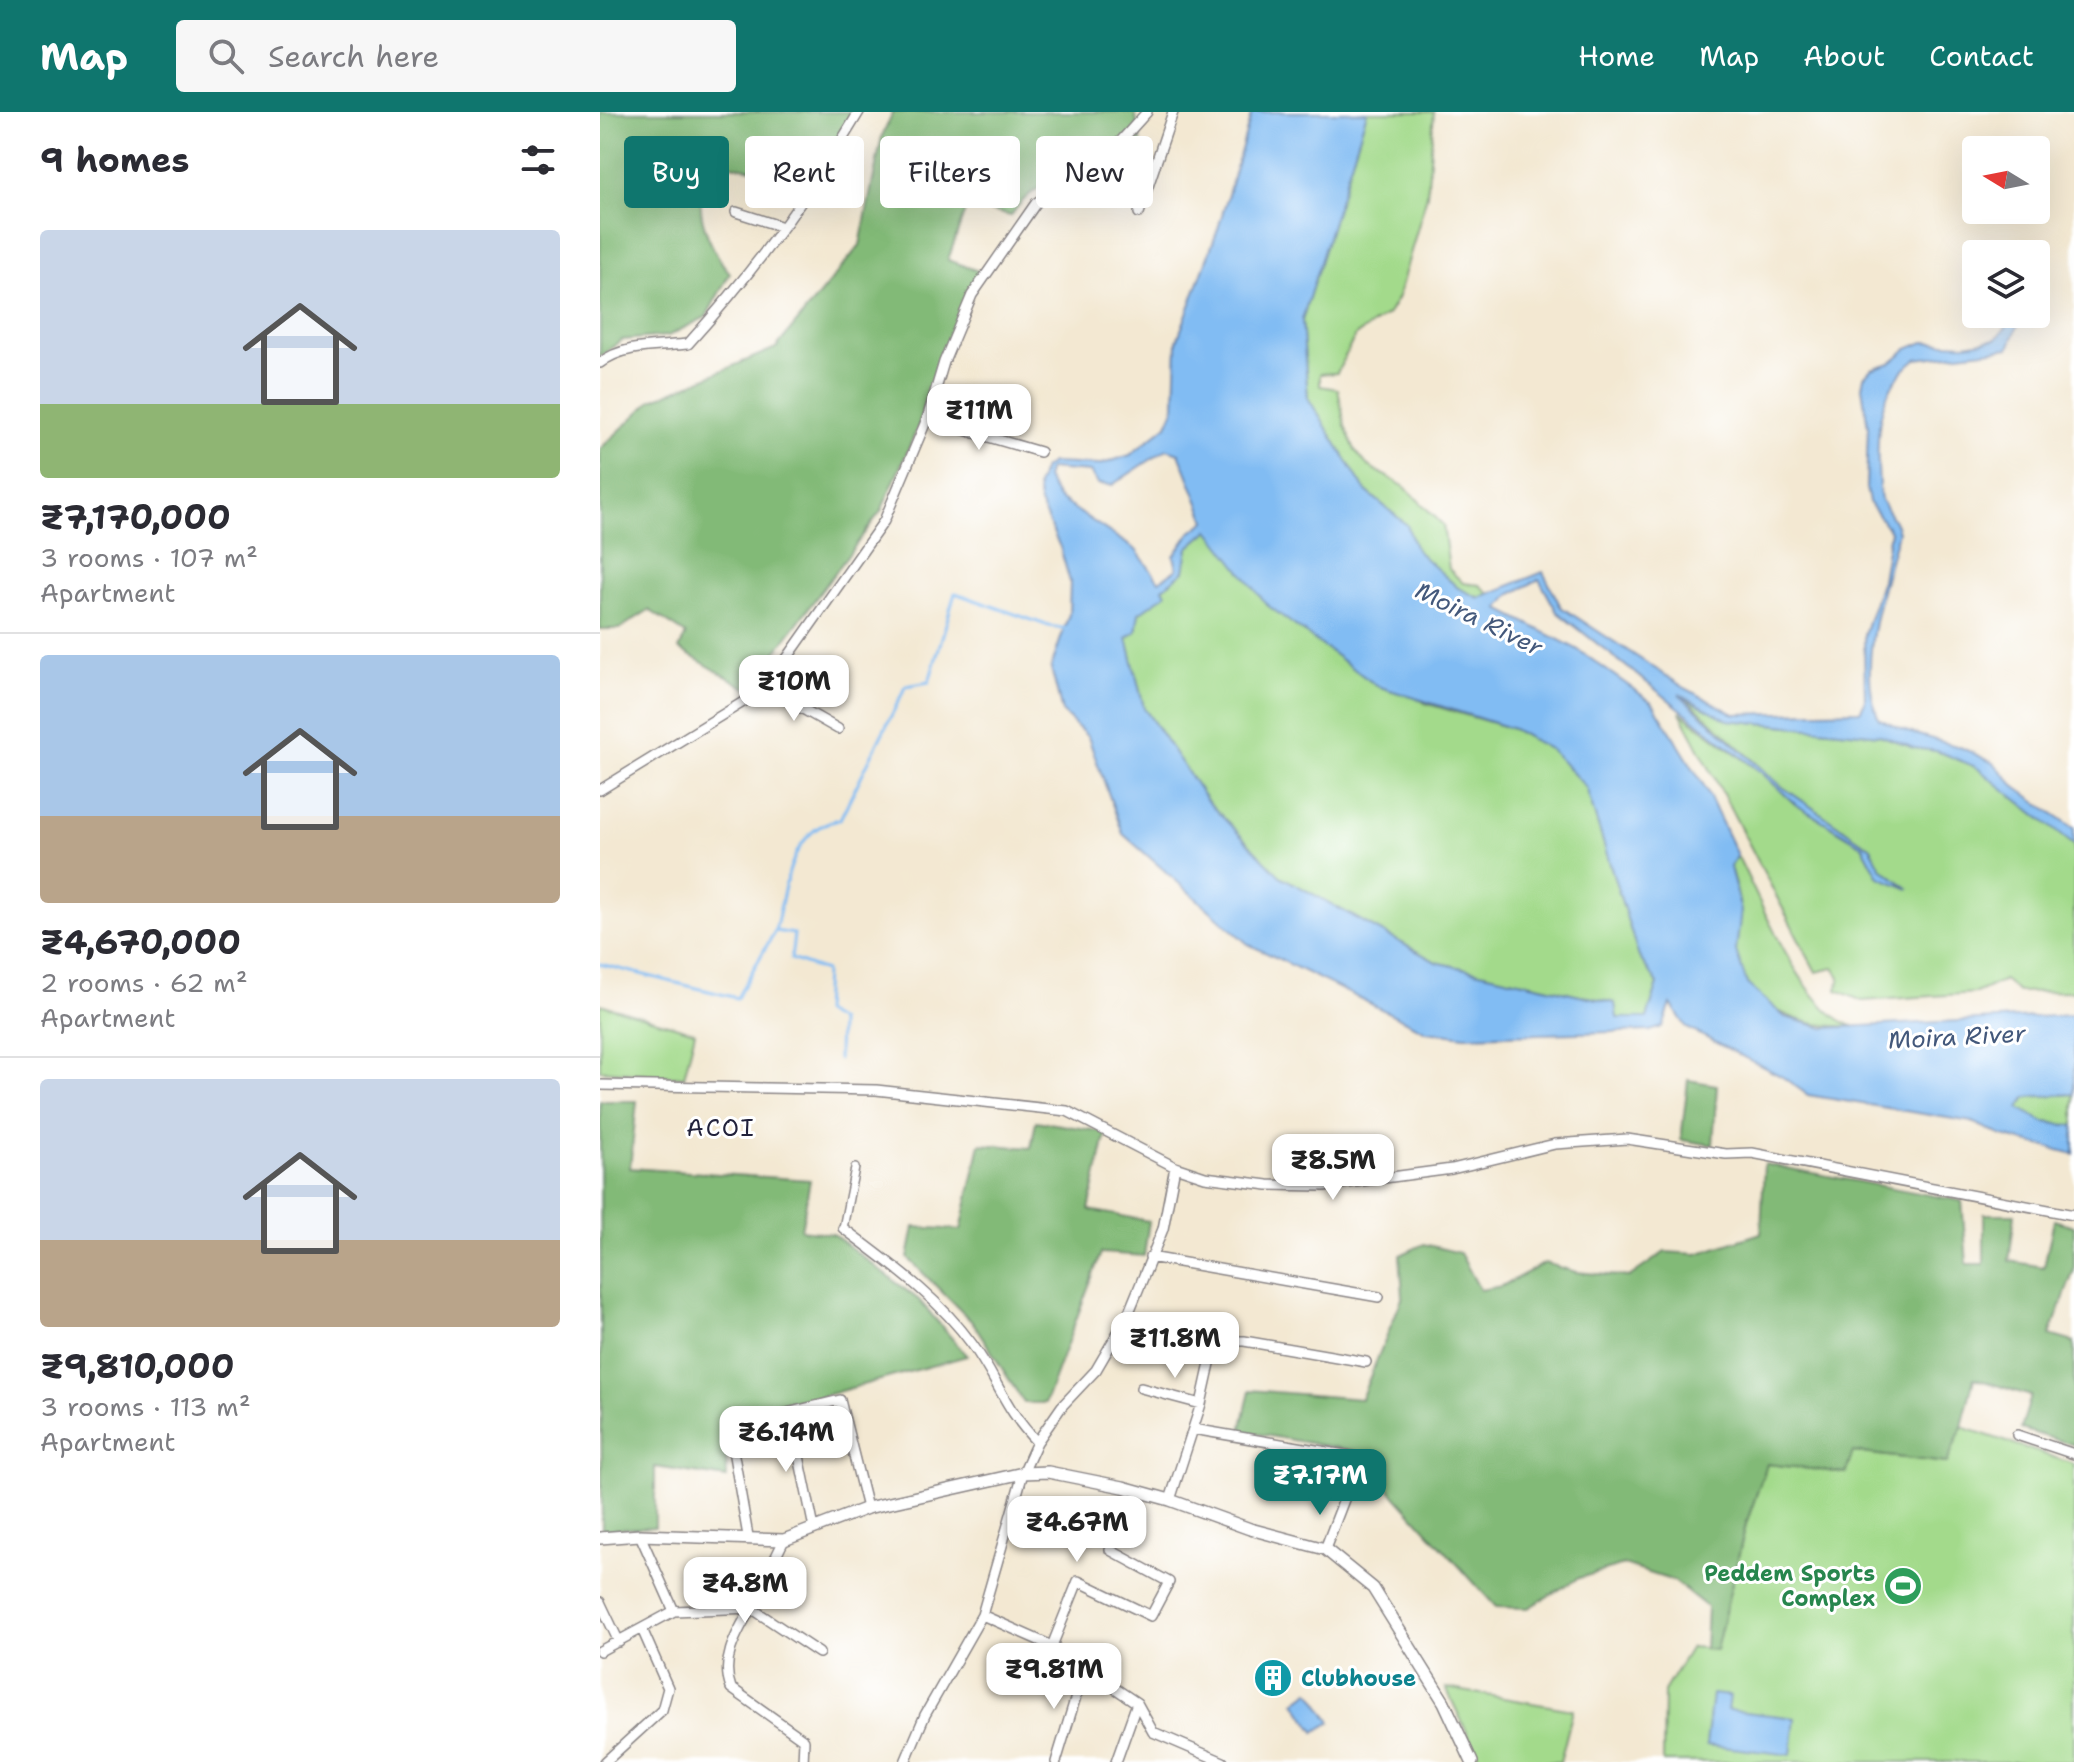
<!DOCTYPE html>
<html lang="en">
<head>
<meta charset="utf-8">
<style>
	:root { --surface:#fff; --page:#f7f7f7; --text:#2b2b33; --muted:#7c7c81; --line:#e1e1e2; --accent:#0f766e }
	body { margin:0; font-family:"Shantell Sans",sans-serif; background:var(--page); color:var(--text); height:100vh; display:flex; flex-direction:column; font-size:30px; white-space:nowrap }
	* { box-sizing:border-box; margin:0 }
	p { font-size:26px; color:var(--muted) }
	.icon { flex:none; width:44px; height:44px; fill:none; stroke:currentColor; stroke-width:2; stroke-linecap:round; stroke-linejoin:round }
	.map { position:relative; flex:1; overflow:hidden }
	.drawer { display:flex; flex-direction:column; background:var(--surface); width:600px }
	.drawer>* { flex:none }
	.top-card { position:absolute; left:24px; top:24px; width:760px; height:72px; display:flex; gap:16px }
	.needle { width:52px; rotate:280deg }
	.controls { position:absolute; left:1362px; top:24px; display:grid; gap:16px }
	.controls a { display:grid; place-items:center; width:88px; height:88px; border-radius:8px; background:var(--surface); box-shadow:0 8px 32px #0002; font-size:40px }
	.price { position:absolute; translate:-50% -68px; padding:0 18px; border-radius:16px; background:#fff; color:#222; font-size:26px; line-height:52px; filter:drop-shadow(0 2px 4px #0008) }
	.price::after { content:''; position:absolute; left:50%; top:48px; width:24px; height:18px; margin-left:-12px; background:inherit; clip-path:polygon(0 0,100% 0,50% 100%) }
	.price.selected { background:var(--accent); color:#fff }
	ul { padding:0; list-style:none }
	li { display:grid; align-content:center; gap:16px; height:424px; padding:0 40px }
	li+li { border-top:2px solid var(--line) }
	li span { display:grid; place-items:center; height:248px; border-radius:8px; color:#555 }
	li>.icon { margin-inline-start:auto }
	span .icon { width:144px; height:144px; fill:#fffc; stroke-width:1 }
	li b { font-size:34px }
	h2 { display:flex; justify-content:space-between; align-items:center; height:96px; padding:0 40px; font-size:34px }
	.chip { padding:0 28px; border-radius:8px; background:var(--surface); box-shadow:0 8px 32px #0002; font-size:28px; line-height:72px }
	.chip.selected { background:var(--accent); color:#fff }
	header { display:flex; align-items:center; gap:48px; box-sizing:border-box; height:112px; padding:0 40px; background:var(--accent); color:#fff }
	header strong { font-size:38px }
	nav { display:flex; gap:44px; margin-inline-start:auto; font-size:28px }
	.search { width:560px; height:72px; background:var(--page); display:flex; align-items:center; gap:20px; box-sizing:border-box; padding:0 28px; border-radius:8px; color:var(--muted); font-size:30px }
	main { display:flex; flex:1; min-height:0 }
	.map>svg:first-child { display:block }
</style>
</head>
<body>
<header>
<strong>Map</strong>
<div class="search"><svg class="icon" aria-label="search" viewBox="0 0 24 24"><circle cx="10" cy="10" r="6"/><path d="M15 15l6 6"/></svg>Search here</div>
<nav><a>Home</a><a>Map</a><a>About</a><a>Contact</a></nav>
</header>
<main>
<section class="drawer">
<h2>9 homes<svg class="icon" aria-label="filters" viewBox="0 0 24 24"><path d="M4 7h16M4 17h16"/><circle cx="9" cy="7" r="2"/><circle cx="15" cy="17" r="2"/></svg></h2>
<ul>
<li><span style="background:linear-gradient(#c9d6e8 70%,#8fb573 0)"><svg class="icon" aria-label="home" viewBox="0 0 24 24"><path d="M3 11l9-7 9 7M6 9v11h12V9"/></svg></span><div><b>₹7,170,000</b><p>3 rooms · 107 m²</p><p>Apartment</p></div></li>
<li><span style="background:linear-gradient(#a9c7e8 65%,#b9a48a 0)"><svg class="icon" aria-label="home" viewBox="0 0 24 24"><path d="M3 11l9-7 9 7M6 9v11h12V9"/></svg></span><div><b>₹4,670,000</b><p>2 rooms · 62 m²</p><p>Apartment</p></div></li>
<li><span style="background:linear-gradient(#c9d6e8 65%,#b9a48a 0)"><svg class="icon" aria-label="home" viewBox="0 0 24 24"><path d="M3 11l9-7 9 7M6 9v11h12V9"/></svg></span><div><b>₹9,810,000</b><p>3 rooms · 113 m²</p><p>Apartment</p></div></li>
</ul>
</section>
<div class="map">
<svg width="1474" height="1650" viewBox="0 0 1474 1650">
	<rect width="100%" height="100%" fill="#fff"/>
	<filter id="ink" filterUnits="userSpaceOnUse"><feTurbulence type="fractalNoise" baseFrequency=".0125" numOctaves="2"/><feDisplacementMap in="SourceGraphic" scale="16" xChannelSelector="R" yChannelSelector="G"/><feConvolveMatrix kernelMatrix="1 2 1 2 8 2 1 2 1" color-interpolation-filters="sRGB"/></filter>
	<filter id="wash" filterUnits="userSpaceOnUse"><feTurbulence type="fractalNoise" baseFrequency=".006" numOctaves="4" result="noise"/><feDisplacementMap in="SourceGraphic" scale="32" xChannelSelector="R" yChannelSelector="G"/><feGaussianBlur stdDeviation="1.8" result="paint"/><feColorMatrix in="noise" values="0 0 0 0 0 0 0 0 0 0 0 0 0 0 0 0 0 1.4 0 .05"/><feComposite in="paint" operator="in"/></filter>
	<g filter="url(#wash)">
		<rect width="100%" height="100%" fill="#f3e8d2"/>
		<path fill="#a3da8b" stroke="#627e63" stroke-width="2" d="M767,0H834L827,83L798,185L788,202L755,224L737,261L720,262V274L738,277L745,314L755,338L767,353L805,375L843,413L849,457L863,471L880,473L889,482L879,486L858,476L816,438L807,413L765,378L708,286L702,208Z
			M609,418L825,591L913,617L951,637L986,675L1039,845L1058,872L1047,906H1016L1015,891L836,850L680,764L608,690L544,596L527,526L536,519L539,501L565,482L563,476L584,459L588,436Z
			M1081,581L1128,608L1280,623L1314,636L1337,639L1376,655L1474,733V879L1418,880L1404,868L1376,881L1262,889L1237,878L1240,865L1234,856L1216,860L1080,600L1162,661L1195,692L1262,733L1279,765L1306,775L1280,756L1271,736L1181,674Z
			M1137,743C1160,787 1205,903 1254,914C1205,917 1143,897 1136,840C1135,828 1140,815 1140,803C1141,788 1134,770 1130,755Z
			M0,892L95,920L84,965L0,958Z
			M1474,982V1014L1444,1010L1418,996L1426,985Z
			M1362,1315L1474,1352V1650H1063L1064,1579L1091,1535L1116,1537L1146,1412L1167,1352L1245,1361L1252,1340L1346,1351Z
			M846,1576L973,1598L960,1650H881Z"/>
		<path fill="#82ba77" stroke="#526e59" stroke-width="2" d="M0,0H253C243,18 234,39 222,55C203,79 142,49 113,52C109,63 102,77 101,89C99,111 115,145 130,161L106,205L68,224L22,228L0,245Z
			M293,0H535L542,37C498,50 435,63 411,104L367,93L348,148L381,160L342,241L318,315L281,399L148,577L79,537L86,522L49,498L19,517H0V337L52,288L176,236L260,133L282,24Z
			M1088,968L1117,973L1113,1033L1081,1028Z
			M0,989H37L30,1056L210,1068L201,1118L233,1122L319,1188L367,1244L125,1311L127,1366L55,1355V1415L2,1418Z
			M436,1009L506,1020L489,1098L549,1109L544,1144L501,1141L445,1291H424L374,1212L308,1146L314,1115L361,1118L380,1032L431,1036Z
			M1164,1052L1362,1089L1367,1152H1384V1102H1415L1409,1149L1444,1155L1454,1108L1474,1114V1158L1450,1223L1474,1230V1333L1421,1317L1431,1284L1374,1266L1362,1315L1347,1351L1253,1340L1246,1361L1167,1352L1146,1412L1116,1538L1105,1537L1107,1495L1074,1469L1024,1453L979,1466L928,1496L896,1495L755,1339L641,1319L650,1278L761,1287L803,1184L800,1143L824,1132L860,1141L880,1178L902,1174L945,1151L976,1160L1029,1165L1065,1140L1097,1142L1161,1121Z"/>
		<path fill="#81bcf3" stroke="#526f97" stroke-width="2" fill-rule="evenodd" d="M652,0H767L702,208L708,286L765,378L807,413L816,438L858,476L879,486L943,460L961,495L1085,576L1134,602L1260,599L1265,590L1264,522L1282,468L1290,419L1269,390L1266,376L1268,315L1262,275L1264,265L1271,257L1290,251L1307,237L1324,230L1365,232L1396,227L1417,203L1434,202L1420,208L1409,236L1316,247C1280,275 1276,313 1278,355C1279,366 1278,377 1281,387C1286,400 1295,406 1298,420C1284,473 1255,555 1279,607L1308,620L1360,635L1394,651L1417,676L1474,716V733L1376,655L1337,639L1314,636L1280,623L1128,608L1079,582L1181,674L1271,736L1281,756L1309,777L1279,765L1262,733L1195,692L1162,661L957,500L939,467L910,483L899,497L977,537L1053,591L1106,677L1137,743L1130,755L1141,799L1136,839L1147,872L1185,905L1224,916L1474,903V982L1426,985L1419,996L1444,1010L1474,1014V1042L1403,1024L1372,1010L1208,983L1181,964L1087,916L1071,892L1063,915L1050,919L865,924L826,919L648,832L523,722L488,625L462,600L451,556L469,502L470,470L460,435L440,392L437,374L444,356L452,351L499,353L530,343L567,313L575,295L577,229L618,117ZM567,337L579,341L606,409L589,422L574,444L577,457L559,469L536,438L458,386L446,366L449,357L490,360L498,372L512,373ZM609,418L667,493L777,574L913,617L951,638L986,675L1039,845L1058,872L1047,906H1017L1015,891L836,850L680,764L608,690L544,596L527,526L536,520L539,501L566,482L563,476L584,459L588,436Z
			M710,1579L731,1610L715,1620L695,1590Z
			M1112,1582L1130,1584L1128,1598L1195,1606L1191,1643L1106,1633Z"/>
		<g fill="none" stroke-linecap="round" stroke-linejoin="round">
			<path stroke="#81bcf3" stroke-width="3" d="M0,852L137,886L175,819
				M238,947L239,909L223,900L225,859L191,847L194,822L175,819C186,776 189,716 240,707L306,574L329,570L355,481L449,514L468,517"/>
		</g>
	</g>
	<g filter="url(#ink)">
		<g fill="none" stroke-linecap="round" stroke-linejoin="round">
			<defs>
				<path id="pedestrian" d="M243,1116L255,1056"/>
				<path id="minor" d="M136,100L183,115
					M539,101L573,0
					M0,251C24,232 59,235 88,232C154,159 209,85 259,0
					M327,307L440,340
					M166,576L238,617
					M0,678L166,576L284,409L327,307L344,250L372,183L436,91L518,32L547,0
					M0,973L276,978L467,999L575,1055L605,1065L668,1073L724,1074L852,1057L955,1032L1027,1027L1126,1042L1152,1041L1474,1103
					M243,1116C288,1150 338,1185 372,1232C397,1266 405,1298 437,1330
					M550,1145L779,1185
					M541,1276L601,1292
					M190,1301L214,1416
					M593,1317L751,1344L745,1385L725,1437
					M1417,1323L1474,1342
					M570,1388L601,1292L613,1238L621,1229H644L766,1250
					M40,1423L74,1499
					M148,1424L129,1315L240,1288L267,1396
					M0,1490L19,1530
					M382,1503L452,1534L537,1591L553,1620L623,1650
					M452,1534L478,1469L551,1504L569,1470L510,1438
					M0,1539L74,1499L151,1496L184,1428
					M5,1650L62,1598L68,1576L42,1517
					M203,1650L204,1628L131,1576C120,1547 137,1521 151,1496L219,1541
					M305,1650L325,1603L382,1503L423,1361L437,1330L462,1294L496,1258L527,1205L563,1117L575,1055
					M456,1650L484,1558
					M516,1650L537,1591"/>
				<path id="tertiary" d="M0,1426L40,1423L184,1428L267,1396L423,1361L448,1360L523,1375L570,1388L650,1417L725,1437L773,1476L844,1590L872,1650"/>
			</defs>
			<use href="#pedestrian" stroke="#8a8586" stroke-width="10"/>
			<use href="#minor" stroke="#8a8586" stroke-width="12"/>
			<use href="#tertiary" stroke="#8a8586" stroke-width="14"/>
			<use href="#pedestrian" stroke="#fff" stroke-width="7"/>
			<use href="#minor" stroke="#fff" stroke-width="9"/>
			<use href="#tertiary" stroke="#fff" stroke-width="11"/>
		</g>
	</g>
	<defs>
		<symbol id="stadium-disc" viewBox="-11 -11 22 22"><circle r="9.5" fill="#2e9e5b" stroke="#fff"/><path d="M0-5a6.5 5 0 1 0 0 10a6.5 5 0 1 0 0-10ZM-3.5-1.8h7v3.6h-7Z" fill="#fff"/></symbol>
		<symbol id="building-disc" viewBox="-11 -11 22 22"><circle r="9.5" fill="#0f9aa8" stroke="#fff"/><path d="M-4-6H4V6H1V3H-1V6H-4ZM-2.5-4.3h1.7v1.8h-1.7ZM.8-4.3h1.7v1.8H.8ZM-2.5-1h1.7V.8h-1.7ZM.8-1h1.7V.8H.8Z" fill="#fff"/></symbol>
	</defs>
	<g fill-rule="evenodd">
		<use href="#stadium-disc" x="1281" y="1452" width="44" height="44"/>
		<use href="#building-disc" x="651" y="1544" width="44" height="44"/>
	</g>
	<g text-anchor="middle" stroke-width="6" stroke-linejoin="round" paint-order="stroke">
		<g font-size="22" font-weight="bold" fill="#27864d" stroke="#fff" text-anchor="end">
			<text x="1275" y="1469">Peddem Sports<tspan x="1275" dy="25">Complex</tspan></text>
		</g>
		<g font-size="22" font-weight="bold" fill="#0d838f" stroke="#fff" text-anchor="start">
			<text x="701" y="1574">Clubhouse</text>
		</g>
		<g font-size="24" font-style="italic" fill="#43587b" stroke="#fff">
			<text transform="translate(879 507) rotate(26)" y="8">Moira River</text>
			<text transform="translate(1357 925) rotate(-3)" y="8">Moira River</text>
		</g>
		<g font-size="24" letter-spacing="2" fill="#22223b" stroke="#fff">
			<text x="121" y="1024">ACOI</text>
		</g>
	</g>
</svg>
<div class="controls">
<a><svg class="needle" viewBox="-14 -14 28 28"><path d="M0-13l5 13h-10z" fill="#e53935"/><path d="M0 13l5-13h-10z" fill="#7c7c81"/></svg></a>
<a><svg class="icon" aria-label="layers" viewBox="0 0 24 24"><path d="M12 4l9 5-9 5-9-5zM3 14l9 5 9-5"/></svg></a>
</div>
<b class="price" style="left:379px;top:340px">₹11M</b>
<b class="price" style="left:194px;top:611px">₹10M</b>
<b class="price" style="left:733px;top:1090px">₹8.5M</b>
<b class="price" style="left:575px;top:1268px">₹11.8M</b>
<b class="price" style="left:186px;top:1362px">₹6.14M</b>
<b class="price selected" style="left:720px;top:1405px">₹7.17M</b>
<b class="price" style="left:477px;top:1452px">₹4.67M</b>
<b class="price" style="left:145px;top:1513px">₹4.8M</b>
<b class="price" style="left:454px;top:1599px">₹9.81M</b>
<div class="top-card">
<a class="chip selected">Buy</a>
<a class="chip">Rent</a>
<a class="chip">Filters</a>
<a class="chip">New</a>
</div>
</div>
</main>
</body>
</html>
